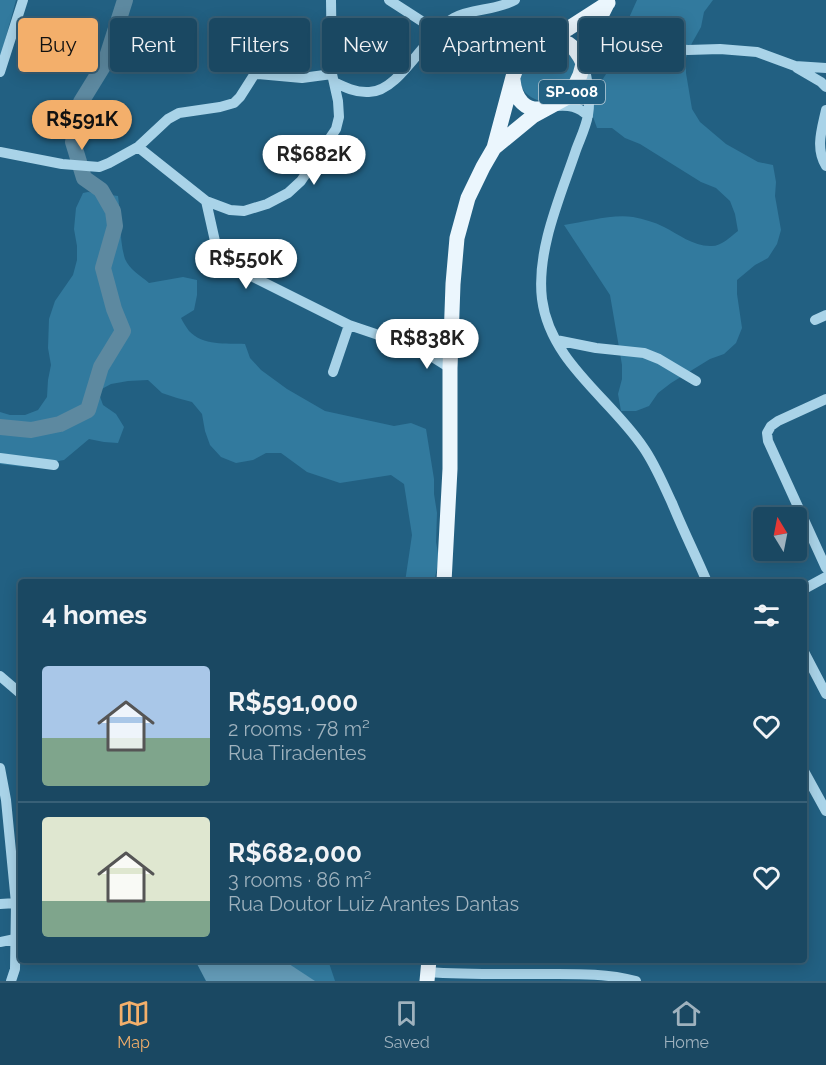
<!DOCTYPE html>
<html lang="en">
<head>
<meta charset="utf-8">
<style>
	:root { --surface:#1a4862; --page:#234f68; --text:#f1f3f6; --muted:#9fb2be; --line:#386077; --accent:#f3af6b }
	body { margin:0; font-family:Raleway,sans-serif; background:var(--page); color:var(--text); height:100vh; display:flex; flex-direction:column; font-size:22px; white-space:nowrap }
	* { box-sizing:border-box; margin:0 }
	p { font-size:20px; color:var(--muted) }
	.icon { flex:none; width:33px; height:33px; fill:none; stroke:currentColor; stroke-width:2; stroke-linecap:round; stroke-linejoin:round }
	.map { position:relative; flex:1; overflow:hidden }
	.details { position:absolute; left:18px; top:579px; width:789px; height:384px; display:flex; flex-direction:column; background:var(--surface); border-radius:6px; box-shadow:0 3px 15px #0003,0 0 0 2px var(--line) }
	.details>* { flex:none }
	.top-card { position:absolute; left:18px; top:18px; width:790px; height:54px; display:flex; gap:12px }
	.needle { width:39px; rotate:350deg }
	.fabs { position:absolute; left:753px; top:507px; display:grid; gap:12px }
	.fabs a { display:grid; place-items:center; width:54px; height:54px; border-radius:6px; background:var(--surface); box-shadow:0 3px 15px #0003,0 0 0 2px var(--line); font-size:30px }
	.price { position:absolute; translate:-50% -51px; padding:0 14px; border-radius:21px; background:#fff; color:#222; font-size:20px; line-height:39px; filter:drop-shadow(0 2px 3px #0008) }
	.price::after { content:''; position:absolute; left:50%; top:36px; width:18px; height:14px; margin-left:-9px; background:inherit; clip-path:polygon(0 0,100% 0,50% 100%) }
	.price.current { background:var(--accent); color:#111 }
	ul { padding:0; list-style:none }
	li { display:flex; align-items:center; gap:18px; height:150px; padding:0 24px }
	li+li { border-top:2px solid var(--line) }
	li span { display:grid; place-items:center; flex:none; width:168px; height:120px; border-radius:6px; color:#555 }
	li>.icon { margin-inline-start:auto }
	span .icon { width:72px; height:72px; fill:#fffc; stroke-width:1 }
	li b { font-size:26px }
	h2 { display:flex; justify-content:space-between; align-items:center; height:72px; padding:0 24px; font-size:26px }
	.tag { padding:0 21px; border-radius:6px; background:var(--surface); box-shadow:0 3px 15px #0003,0 0 0 2px var(--line); font-size:21px; line-height:54px }
	.tag.current { background:var(--accent); color:#111 }
	.dock { display:flex; justify-content:space-around; align-items:center; height:84px; border-top:2px solid var(--line); background:var(--surface); font-size:16px; color:var(--muted) }
	.dock a { display:grid; justify-items:center; gap:3px }
	.dock .current { color:var(--accent) }
	.map>svg:first-child { display:block }
</style>
</head>
<body>
<div class="map">
<svg width="826" height="981" viewBox="0 0 826 981">
	<rect width="100%" height="100%" fill="#226082"/>
	<path fill="#327a9e" d="M0,0H16L0,59Z
		M637,0H713L704,12L701,27L692,43L686,58V73L692,109L700,122L726,144L758,162L773,165L776,182L775,196L781,230L777,244L768,258L755,265L737,280V294L742,328L736,343L724,354L710,359L671,383L658,393L649,406L636,411H621L618,394L622,379V365L610,295L564,225C586,222 611,214 633,217C644,219 654,222 664,227C678,234 693,246 710,246C721,247 730,237 738,231L735,214L730,201L716,188L701,182L640,144L625,138L612,128H597L592,114L593,100L599,85L608,71L615,42L624,29Z
		M548,43L567,50L577,67L575,86L544,102C520,96 518,84 520,61Z
		M88,192L118,196C121,216 119,240 125,259C129,269 141,276 149,283L183,277L197,280V295L194,310L181,318C183,322 186,327 189,331C203,346 226,343 245,344L250,358L261,370L287,389L325,411L394,426L411,423L426,429L434,479V494L437,513L436,542L439,559L434,582H405L412,535L404,484L391,475L340,483L307,472L281,453H266L253,460L236,463L221,457L210,445L205,431L202,414L192,402L177,398L162,393L148,380L128,381L111,384L98,391L103,405L116,414L124,427L118,443L104,442L89,439L64,460L25,467L0,464V412L10,415H25L38,410L47,397L48,380L51,365L48,348L49,319L55,301L73,275L77,260V246L74,229L76,208L83,193Z
		M265,960H328L335,981H306Z"/>
	<g fill="none" stroke-linecap="round" stroke-linejoin="round">
		<path stroke="#5d89a0" stroke-width="16" d="M0,427L31,430L60,424L88,410L101,367L123,331L114,309L103,268L115,226L113,211L101,190L84,178L73,142L81,102L105,63L125,0"/>
	</g>
	<path fill="#639ab6" d="M195,960H283L315,981H206Z"/>
	<g fill="none" stroke-linecap="round" stroke-linejoin="round">
		<path stroke="#a9d3e8" stroke-width="10" d="M389,0L437,31L489,44H519L540,40
			M596,26L611,36L664,48L688,50L720,49L757,52L795,66L826,68
			M489,44L507,59L513,76
			M584,66C588,82 591,98 588,115C586,127 580,139 576,150C561,195 536,250 542,299C550,362 610,398 643,447C655,464 663,484 672,503C683,530 696,556 707,582
			M797,68L821,82L826,87
			M0,72L23,0
			M334,82C344,87 356,93 369,92C400,92 425,34 454,18C472,8 496,11 515,0
			M556,106C569,105 578,106 588,116
			M826,110C822,129 815,148 826,166
			M138,147L206,201L217,250L221,257L225,263L349,325L420,349L450,368
			M0,152L62,164L99,167L109,163L138,147L168,119L179,113L220,107L234,103L240,97L254,75L258,74L302,78L332,74
			M206,201L230,210L244,211L267,204L288,193L301,181L336,129L339,117L338,101L332,74L331,0
			M815,320L826,315
			M556,340L596,348L644,353L659,359L696,381
			M420,349L451,337
			M333,372L349,325
			M826,399L778,421L771,426L767,433L768,441L826,568
			M0,458L54,465
			M804,589L826,577
			M804,652L826,694
			M0,676L21,694
			M0,768L6,800L16,903L15,969L11,981
			M804,771L826,811
			M0,904L16,903
			M0,942L15,939
			M428,972C467,975 505,974 544,974C575,974 605,973 636,981"/>
		<path stroke="#ebf6fd" stroke-width="15" d="M545,39C566,39 574,44 583,63
			M513,80C515,99 525,113 546,108
			M494,148L533,116L566,98L572,92L580,75L590,38L607,4
			M444,582L450,469V368L453,284L457,238L468,198L483,167L494,148L513,77L518,63L522,56L531,48L569,28L608,3
			M427,981L429,960"/>
	</g>
	<g text-anchor="middle" stroke-width="4.5" stroke-linejoin="round" paint-order="stroke">
		<rect fill="#226082" stroke="#bdcfda" stroke-width="1.5" x="539" y="80" width="66" height="24" rx="4.5"/>
		<g font-size="15" font-weight="bold" fill="#fff">
			<text x="572" y="97">SP-008</text>
		</g>
	</g>
</svg>
<div class="fabs">
<a><svg class="needle" viewBox="-14 -14 28 28"><path d="M0-13l5 13h-10z" fill="#e53935"/><path d="M0 13l5-13h-10z" fill="#9fb2be"/></svg></a>
</div>
<b class="price current" style="left:82px;top:151px">R$591K</b>
<b class="price" style="left:314px;top:186px">R$682K</b>
<b class="price" style="left:246px;top:290px">R$550K</b>
<b class="price" style="left:427px;top:370px">R$838K</b>
<div class="top-card">
<a class="tag current">Buy</a>
<a class="tag">Rent</a>
<a class="tag">Filters</a>
<a class="tag">New</a>
<a class="tag">Apartment</a>
<a class="tag">House</a>
</div>
<section class="details">
<h2>4 homes<svg class="icon" aria-label="filters" viewBox="0 0 24 24"><path d="M4 7h16M4 17h16"/><circle cx="9" cy="7" r="2"/><circle cx="15" cy="17" r="2"/></svg></h2>
<ul>
<li><span style="background:linear-gradient(#a9c7e8 60%,#7fa58c 0)"><svg class="icon" aria-label="home" viewBox="0 0 24 24"><path d="M3 11l9-7 9 7M6 9v11h12V9"/></svg></span><div><b>R$591,000</b><p>2 rooms · 78 m²</p><p>Rua Tiradentes</p></div><svg class="icon" aria-label="heart" viewBox="0 0 24 24"><path d="M12 20l-8-8c-3-5 5-10 8-4 3-6 11-1 8 4z"/></svg></li>
<li><span style="background:linear-gradient(#dfe7d0 70%,#7fa58c 0)"><svg class="icon" aria-label="home" viewBox="0 0 24 24"><path d="M3 11l9-7 9 7M6 9v11h12V9"/></svg></span><div><b>R$682,000</b><p>3 rooms · 86 m²</p><p>Rua Doutor Luiz Arantes Dantas</p></div><svg class="icon" aria-label="heart" viewBox="0 0 24 24"><path d="M12 20l-8-8c-3-5 5-10 8-4 3-6 11-1 8 4z"/></svg></li>
</ul>
</section>
</div>
<nav class="dock">
<a class="current"><svg class="icon" aria-label="map" viewBox="0 0 24 24"><path d="M3 6l6-2 6 2 6-2v14l-6 2-6-2-6 2zM9 4v14M15 6v14"/></svg>Map</a>
<a><svg class="icon" aria-label="saved" viewBox="0 0 24 24"><path d="M7 4h10v16l-5-4-5 4z"/></svg>Saved</a>
<a><svg class="icon" aria-label="home" viewBox="0 0 24 24"><path d="M3 11l9-7 9 7M6 9v11h12V9"/></svg>Home</a>
</nav>
</body>
</html>
